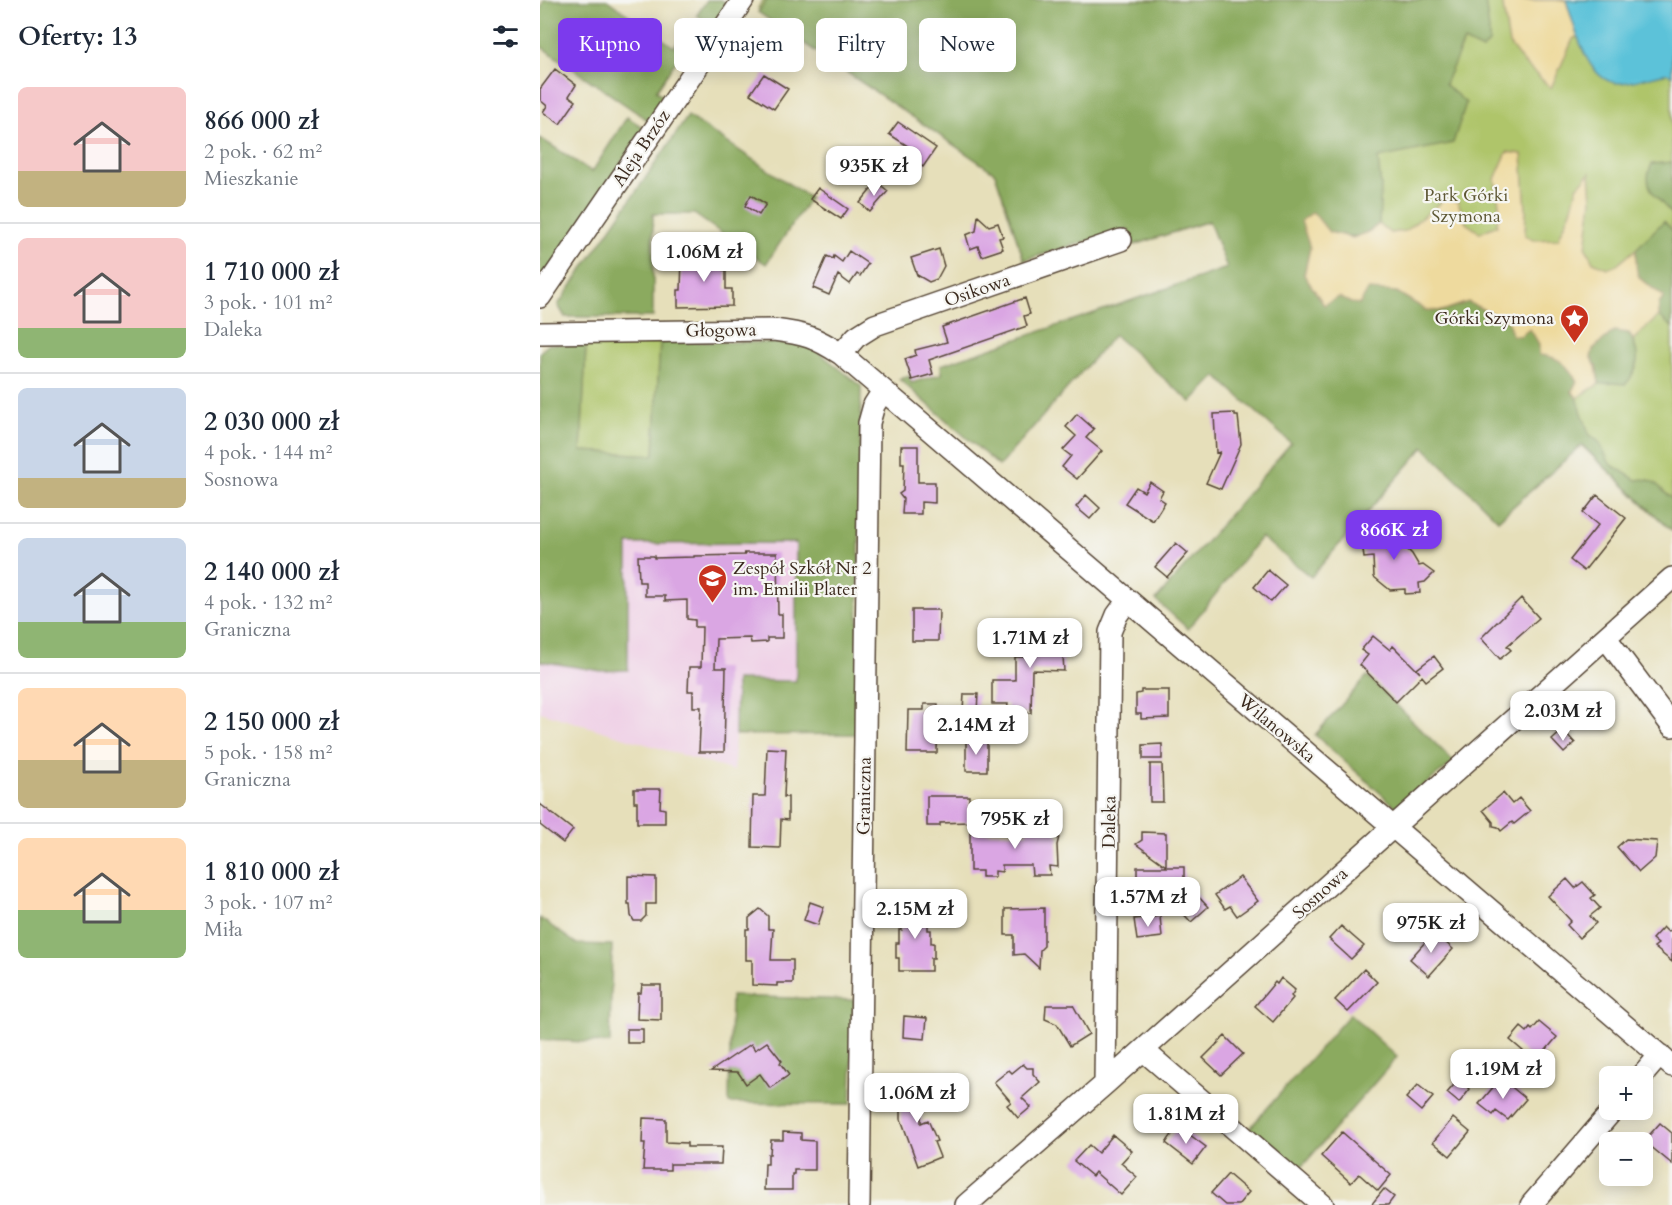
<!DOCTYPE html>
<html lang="pl">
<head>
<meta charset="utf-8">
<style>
	:root { --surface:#fff; --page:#f2f2f3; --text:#1f2937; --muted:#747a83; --line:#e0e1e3; --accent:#7c3aed }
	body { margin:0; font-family:Cardo,serif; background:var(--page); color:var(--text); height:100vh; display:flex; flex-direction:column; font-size:22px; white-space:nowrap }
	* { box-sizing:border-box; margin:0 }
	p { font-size:20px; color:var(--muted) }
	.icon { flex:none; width:33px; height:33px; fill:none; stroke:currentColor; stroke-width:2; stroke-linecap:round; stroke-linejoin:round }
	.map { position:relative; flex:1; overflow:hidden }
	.sheet { display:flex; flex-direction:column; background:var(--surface); width:540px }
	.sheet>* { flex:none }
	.banner { position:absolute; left:18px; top:18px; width:570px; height:54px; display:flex; gap:12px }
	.fabs { position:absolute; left:1059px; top:1066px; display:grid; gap:12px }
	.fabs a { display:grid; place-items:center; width:54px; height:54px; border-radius:9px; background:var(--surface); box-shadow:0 3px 15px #0003; font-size:30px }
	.price { position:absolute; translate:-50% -51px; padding:0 14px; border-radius:12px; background:#fff; color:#222; font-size:20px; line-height:39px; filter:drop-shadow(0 2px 3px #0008) }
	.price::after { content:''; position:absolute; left:50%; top:36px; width:18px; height:14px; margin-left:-9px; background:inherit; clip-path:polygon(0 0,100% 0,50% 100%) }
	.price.on { background:var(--accent); color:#fff }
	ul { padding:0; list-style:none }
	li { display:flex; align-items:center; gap:18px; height:150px; padding:0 18px }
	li+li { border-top:2px solid var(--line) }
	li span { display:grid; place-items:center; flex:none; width:168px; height:120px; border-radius:9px; color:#555 }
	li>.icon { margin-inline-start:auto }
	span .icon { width:72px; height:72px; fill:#fffc; stroke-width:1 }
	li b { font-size:26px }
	h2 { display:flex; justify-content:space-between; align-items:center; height:72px; padding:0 18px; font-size:26px }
	.tag { padding:0 21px; border-radius:9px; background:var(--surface); box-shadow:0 3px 15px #0003; font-size:21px; line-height:54px }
	.tag.on { background:var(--accent); color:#fff }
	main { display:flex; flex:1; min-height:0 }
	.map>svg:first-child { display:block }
</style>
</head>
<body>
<main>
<section class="sheet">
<h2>Oferty: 13<svg class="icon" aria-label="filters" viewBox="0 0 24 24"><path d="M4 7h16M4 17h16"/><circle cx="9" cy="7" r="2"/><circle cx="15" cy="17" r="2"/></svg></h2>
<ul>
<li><span style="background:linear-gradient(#f6c9c9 70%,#c2b280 0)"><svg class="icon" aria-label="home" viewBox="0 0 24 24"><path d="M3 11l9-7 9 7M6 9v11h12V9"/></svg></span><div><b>866 000 zł</b><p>2 pok. · 62 m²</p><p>Mieszkanie</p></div></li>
<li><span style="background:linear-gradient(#f6c9c9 75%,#8fb573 0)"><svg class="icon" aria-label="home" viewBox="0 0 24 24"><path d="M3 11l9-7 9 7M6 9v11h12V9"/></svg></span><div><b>1 710 000 zł</b><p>3 pok. · 101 m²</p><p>Daleka</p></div></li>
<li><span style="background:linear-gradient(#c9d6e8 75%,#c2b280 0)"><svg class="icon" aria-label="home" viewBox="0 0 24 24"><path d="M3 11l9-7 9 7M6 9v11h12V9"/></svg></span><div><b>2 030 000 zł</b><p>4 pok. · 144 m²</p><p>Sosnowa</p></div></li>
<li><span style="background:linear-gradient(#c9d6e8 70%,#8fb573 0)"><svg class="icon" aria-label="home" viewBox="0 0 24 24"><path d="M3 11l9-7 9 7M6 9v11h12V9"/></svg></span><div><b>2 140 000 zł</b><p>4 pok. · 132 m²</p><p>Graniczna</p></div></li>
<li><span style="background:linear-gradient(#ffd9b3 60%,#c2b280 0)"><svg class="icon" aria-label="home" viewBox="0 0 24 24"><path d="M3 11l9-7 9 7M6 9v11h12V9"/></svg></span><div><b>2 150 000 zł</b><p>5 pok. · 158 m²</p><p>Graniczna</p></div></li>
<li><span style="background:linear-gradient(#ffd9b3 60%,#8fb573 0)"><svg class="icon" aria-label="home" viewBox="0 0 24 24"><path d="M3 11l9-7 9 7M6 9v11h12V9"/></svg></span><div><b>1 810 000 zł</b><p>3 pok. · 107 m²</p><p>Miła</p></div></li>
</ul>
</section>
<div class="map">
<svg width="1132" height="1205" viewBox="0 0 1132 1205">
	<rect width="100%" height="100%" fill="#f6f6f2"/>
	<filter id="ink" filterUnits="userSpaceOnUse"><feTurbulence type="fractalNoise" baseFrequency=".0167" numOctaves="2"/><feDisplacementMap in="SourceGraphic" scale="12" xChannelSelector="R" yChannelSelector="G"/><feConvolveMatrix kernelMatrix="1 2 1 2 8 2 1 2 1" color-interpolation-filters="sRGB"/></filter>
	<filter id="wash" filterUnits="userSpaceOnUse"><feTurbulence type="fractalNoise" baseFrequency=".008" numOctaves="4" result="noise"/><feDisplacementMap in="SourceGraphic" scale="24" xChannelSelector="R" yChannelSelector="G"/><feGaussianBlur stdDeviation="1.35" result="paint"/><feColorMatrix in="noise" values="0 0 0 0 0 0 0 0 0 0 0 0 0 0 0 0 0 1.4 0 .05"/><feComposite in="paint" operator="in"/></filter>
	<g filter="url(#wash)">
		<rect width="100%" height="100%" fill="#e6dfba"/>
		<path fill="#efd0e6" d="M256,543V681L196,680L194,771L0,712V661L61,671L87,670L88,544Z"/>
		<path fill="#afc56a" stroke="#757844" stroke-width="1.5" d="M223,0H1132V531L1041,445L958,520L885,446L688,268L669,221L594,245L588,229L484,260L455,173L218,12L220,10L218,8Z
			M120,342L114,455L41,451L46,345Z"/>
		<path fill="#8baa5e" stroke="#636a3e" stroke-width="1.5" d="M4,0H67L134,47L151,24L167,35L165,41L154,34L116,91L127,98L109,121L0,46V11Z
			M167,0H181L187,4L188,7L173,26L157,15Z
			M227,0H945L949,30V43L942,50L924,41L905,84L926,103L913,143L838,158L841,187L839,224C818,240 813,238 789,232L770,248L764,275L811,303L828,289L857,292L886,310L902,311L928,302L968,321L990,328L1007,355L1022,360L1037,381L1032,392L1037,398L1049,434L1059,442L1070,464L1096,480C1116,476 1118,488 1132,499V531L1042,445L958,520L884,447L771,577L721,537L648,629L616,600L751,443L676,376L651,402L574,335L459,466L359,379L369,376L371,383L402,374L401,365L687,268L669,221L594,245L588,229L484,260L455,173L218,12Z
			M148,116L270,198L226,264L154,214H113V317H25L18,305Z
			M87,117L104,128L0,285V138L52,172Z
			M1132,162V214C1118,198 1100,187 1112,164Z
			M1124,221L1132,230V327L1119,316V304L1109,285L1099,279L1095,269L1096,249Z
			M1074,331L1089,333C1100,352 1101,367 1086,384L1072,383L1059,384L1056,366L1051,358L1053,349Z
			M120,342H202L258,344L271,346L321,386L317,734L195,735L196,680L256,681V543L88,544V670L61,671L0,661V352L9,344L46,345L41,451L114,455Z
			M827,676L914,762L856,807L775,735Z
			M0,918L37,944L72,945L70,1043L0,1040Z
			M191,996L314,1000L311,1104L189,1103Z
			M810,1014L857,1057L759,1170L709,1129Z"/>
		<path fill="#eeda9e" stroke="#94825e" stroke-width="1.5" d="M962,0H1026L1038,36L1033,39L1011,88L983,62L969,44Z
			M967,152L982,154L986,210L985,235L993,240L1018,239L1031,211L1037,187L1050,173L1052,200L1046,248L1053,262L1067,268L1077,265L1096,249C1095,284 1099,276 1124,297L1119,304V316L1093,340L1089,333L1074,331L1053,349L1051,358L1056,366L1059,384L1037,398L1032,391L1037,381C1027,365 1019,356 999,355V344L990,329L980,336L972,335L968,321L928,302L902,311L886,310L857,292L828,290L820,304L811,303L799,297L784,305L764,275L770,248L761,221L773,212L789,232L813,238L830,231L839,224L850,233L865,231L906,198L918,202L926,223L940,233L957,225L959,204L955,179Z"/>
		<path fill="#5cc2d9" stroke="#4c767c" stroke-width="1.5" d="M1026,0H1132V76L1128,73C1113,76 1097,81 1082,83C1046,86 1035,26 1026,0Z"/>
		<g id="blocks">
			<path fill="#daa6e3" d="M15,69L36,85L29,96L36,101L20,124L3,112L7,106L0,100V89Z
				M224,74L248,89L234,109L210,94Z
				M358,122L396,148L383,167L372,160L377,152L349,134Z
				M337,182L348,191L330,212L320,203Z
				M278,188L308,209L301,219L270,199Z
				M211,195L226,204L219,215L205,206Z
				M438,216L449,226L458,223L463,237L459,238L463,249L442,256L438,246L430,249L426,235L436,231Z
				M399,249L404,266L397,279L389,282L377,275L371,258Z
				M309,251L328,264L320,276L317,274L310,284L298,275L289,295L273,288L287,256L293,259L294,256L302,262Z
				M142,257H182L183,270L186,269V289H192V306L138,307V290H141Z
				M485,298L490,314L484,316L487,326L389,360L393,374L372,380L365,359L376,355L375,350L407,342L402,327Z
				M695,413V416H698L701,444L681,489L666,483L680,452L676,453L674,414Z
				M537,414L554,429L546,438L562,451L537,479L522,467L531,456L523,450L536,436L526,427Z
				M361,446H378V482H395V503L381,502V514H362L363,499L359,494L363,491L364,463H361Z
				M610,482L623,491L619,498L625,502L613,521L585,503L596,487L604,492Z
				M546,495L560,508L550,519L536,507Z
				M1057,495L1086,518L1044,571L1030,560L1058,525L1043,513Z
				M851,520L853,546L867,549L872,554L879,566L883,565L894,573L885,582L879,583L880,593L865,594V589L850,590L834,577L833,557L824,558L822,541L834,539L833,521Z
				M636,543L648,553L627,577L615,567Z
				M204,553H237L238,614H242V638H227V642L211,643L210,638L176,639L175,668H186L184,752H159L161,707H153V691H148L149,667H161L162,627H155V620L147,619V600L125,601V596H105V582H99L98,556H114V558L154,557V556L205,555Z
				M728,570L746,585L731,602L714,587Z
				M981,598L999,618L967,646L971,650L960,659L941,638Z
				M372,610H399L398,641H372Z
				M503,623H519L520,656H523L524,671L492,670L491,713L467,712L468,704H452V680H475V657H489L488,627H503Z
				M833,636L850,650L853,646L880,673L877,669L894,656L903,668L886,681L882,676L856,702L820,665L828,655L821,650Z
				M601,690H629V718L601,719V714H596V694L601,693Z
				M424,694H438L437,712L423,711Z
				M384,704H398L397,753H367L368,710H384Z
				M1023,730L1035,743L1024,753L1012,740Z
				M426,740H447V771H426Z
				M622,744V759H603V745Z
				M227,748L246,749L244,797H248V820L241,819L240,848L212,847L213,796H225Z
				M610,764H622L623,802H610Z
				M94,789H121L120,808L125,809V823H97V802H94Z
				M963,793L972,804L979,798L990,811L974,824L972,822L961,831L958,827L953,826V822L943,810Z
				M387,796H429V822L400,823V826H387Z
				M0,804L33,830L23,843L0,825Z
				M487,821H507V831H514L519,837L517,845L518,867L509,866L510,875H492L491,865H462V872L455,871V877H442V871H430V832L487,833Z
				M602,832L626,833V866L596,844L602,840Z
				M1086,839L1117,841L1115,858L1099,872L1077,847Z
				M597,867H644V881L597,880Z
				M88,876L116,877V904H106V916L101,921H94L91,916L90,904H88Z
				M700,877L718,901L697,916L690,906L685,909L675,895Z
				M1027,879L1035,888L1043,882L1055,895L1051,898L1060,908L1050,916L1056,923L1039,938L1027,925L1031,921L1008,896Z
				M655,893L668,907L651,922L638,908Z
				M270,902L284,907L278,925L264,920Z
				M362,904L388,905V930H391V943H394V958H391V971H359V958H356V943H359V930H362Z
				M504,908V946L500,950L499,968L484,954L474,955V935H465V909Z
				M220,909L228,916V929H233L231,960H253V983H237V986L212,985V960H206V929H209V918Z
				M620,916L622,937L597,940L594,919Z
				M801,926L824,946L811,959L789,939Z
				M1123,927L1128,932L1132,928V962L1114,947L1118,944L1112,939Z
				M894,932L913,949L889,976L870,959Z
				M824,969L837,982L808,1012L795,1000Z
				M741,978L755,990L751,996L753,998L733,1022L715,1006L735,982L737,984Z
				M102,985H121V1020L97,1019L98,993H101Z
				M506,1005H533L549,1034L530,1046L517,1024L505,1019Z
				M364,1016L387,1018L385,1039L363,1037Z
				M999,1022L1017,1037L996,1062L970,1040L981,1027L987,1032L990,1028L992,1030Z
				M87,1029H103V1043H87Z
				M685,1036L703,1054L681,1075L663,1058Z
				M227,1042L242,1061L240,1063L249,1075L230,1088L220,1074L206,1084L198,1072L171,1071L211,1044L215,1050Z
				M483,1064L487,1068H493V1074L500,1082L482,1098L491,1107L478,1118L467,1105L471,1102L454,1082L469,1070L472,1073Z
				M961,1078L986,1099L968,1120L956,1111L953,1115L939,1104Z
				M919,1079L930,1089L919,1103L907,1093Z
				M357,1084H382L381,1123L388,1120L397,1141L394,1142L400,1157L378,1166L361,1119V1099H357Z
				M878,1085L893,1097L881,1111L866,1098Z
				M103,1118L126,1119V1142L147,1143V1147H182L181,1164H130V1170H103L105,1143H102Z
				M913,1118L930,1132L910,1156L893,1142Z
				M1120,1123L1132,1133V1164L1104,1141Z
				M638,1126L666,1147L653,1164L626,1143Z
				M243,1132L261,1133V1140L275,1141V1170H254V1174H252V1190H224L225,1164H228V1154H230L231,1140H243Z
				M802,1132L851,1175L838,1191L819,1174L811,1183L781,1156Z
				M573,1135L592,1151L581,1163L597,1177L581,1195L555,1172L552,1176L534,1161L549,1145L558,1153Z
				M688,1174L709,1192L698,1205H685L671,1193Z
				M844,1189L854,1197L848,1205H831Z"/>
		</g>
	</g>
	<g filter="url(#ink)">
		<use href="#blocks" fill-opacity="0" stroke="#554535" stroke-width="1.5"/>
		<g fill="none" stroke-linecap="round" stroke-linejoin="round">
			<defs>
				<path id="minor" d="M0,297L203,0
					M0,333L234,330C265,334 275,337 301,354L1132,1066
					M301,354L316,337L335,325L581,240
					M1066,638L1132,726
					M603,1050L783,1205
					M1101,1077L1120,1055
					M565,1084L570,632L577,615L588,600
					M319,1205L329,423L334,405L343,391
					M426,1205L565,1084L1132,578
					M991,1205L1073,1110"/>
			</defs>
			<use href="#minor" stroke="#554535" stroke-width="24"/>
			<use href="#minor" stroke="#fff" stroke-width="21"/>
		</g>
	</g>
	<defs>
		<symbol id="sight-pin" viewBox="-11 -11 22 30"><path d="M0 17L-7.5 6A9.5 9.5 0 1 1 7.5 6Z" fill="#c8321e" stroke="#f6f6f2"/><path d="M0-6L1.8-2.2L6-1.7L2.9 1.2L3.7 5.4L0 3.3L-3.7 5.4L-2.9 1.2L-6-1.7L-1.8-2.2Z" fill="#fff"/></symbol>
		<symbol id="school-pin" viewBox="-11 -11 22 30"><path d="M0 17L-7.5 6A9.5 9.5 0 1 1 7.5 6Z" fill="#c8321e" stroke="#f6f6f2"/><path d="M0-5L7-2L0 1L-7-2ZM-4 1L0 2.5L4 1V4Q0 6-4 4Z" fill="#fff"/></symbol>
	</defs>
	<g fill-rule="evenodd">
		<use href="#sight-pin" x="1018" y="302" width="33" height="45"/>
		<use href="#school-pin" x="156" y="562" width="33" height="45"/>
	</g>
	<g text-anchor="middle" stroke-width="4.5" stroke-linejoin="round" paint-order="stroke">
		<g font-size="18" fill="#3b2a1e" stroke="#f6f6f2">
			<text transform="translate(101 148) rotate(-56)" y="6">Aleja Brzóz</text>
			<text transform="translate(437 290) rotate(-19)" y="6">Osikowa</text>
			<text transform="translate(181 330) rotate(-1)" y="6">Głogowa</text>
			<text transform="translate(737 728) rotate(40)" y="6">Wilanowska</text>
			<text transform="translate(324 796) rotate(-89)" y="6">Graniczna</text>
			<text transform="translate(569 822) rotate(-89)" y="6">Daleka</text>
			<text transform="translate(780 893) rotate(-42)" y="6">Sosnowa</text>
		</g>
		<g font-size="18" fill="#5e5835" stroke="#f6f6f2">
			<text x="926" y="201">Park Górki<tspan x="926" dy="21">Szymona</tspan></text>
		</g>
		<g font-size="18" fill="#3b2a1e" stroke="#f6f6f2" text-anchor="end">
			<text x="1014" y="324">Górki Szymona</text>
			<text x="193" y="574" text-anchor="start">Zespół Szkół Nr 2<tspan x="193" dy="21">im. Emilii Plater</tspan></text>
		</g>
	</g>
</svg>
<div class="fabs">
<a>+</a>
<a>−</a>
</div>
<b class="price" style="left:334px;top:197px">935K zł</b>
<b class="price" style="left:164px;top:283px">1.06M zł</b>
<b class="price on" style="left:854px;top:561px">866K zł</b>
<b class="price" style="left:490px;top:669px">1.71M zł</b>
<b class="price" style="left:1023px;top:742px">2.03M zł</b>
<b class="price" style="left:436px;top:756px">2.14M zł</b>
<b class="price" style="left:475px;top:850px">795K zł</b>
<b class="price" style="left:608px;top:928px">1.57M zł</b>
<b class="price" style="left:375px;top:940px">2.15M zł</b>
<b class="price" style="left:891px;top:954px">975K zł</b>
<b class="price" style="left:963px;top:1100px">1.19M zł</b>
<b class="price" style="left:377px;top:1124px">1.06M zł</b>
<b class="price" style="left:646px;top:1145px">1.81M zł</b>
<div class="banner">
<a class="tag on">Kupno</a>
<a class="tag">Wynajem</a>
<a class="tag">Filtry</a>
<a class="tag">Nowe</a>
</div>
</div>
</main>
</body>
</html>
